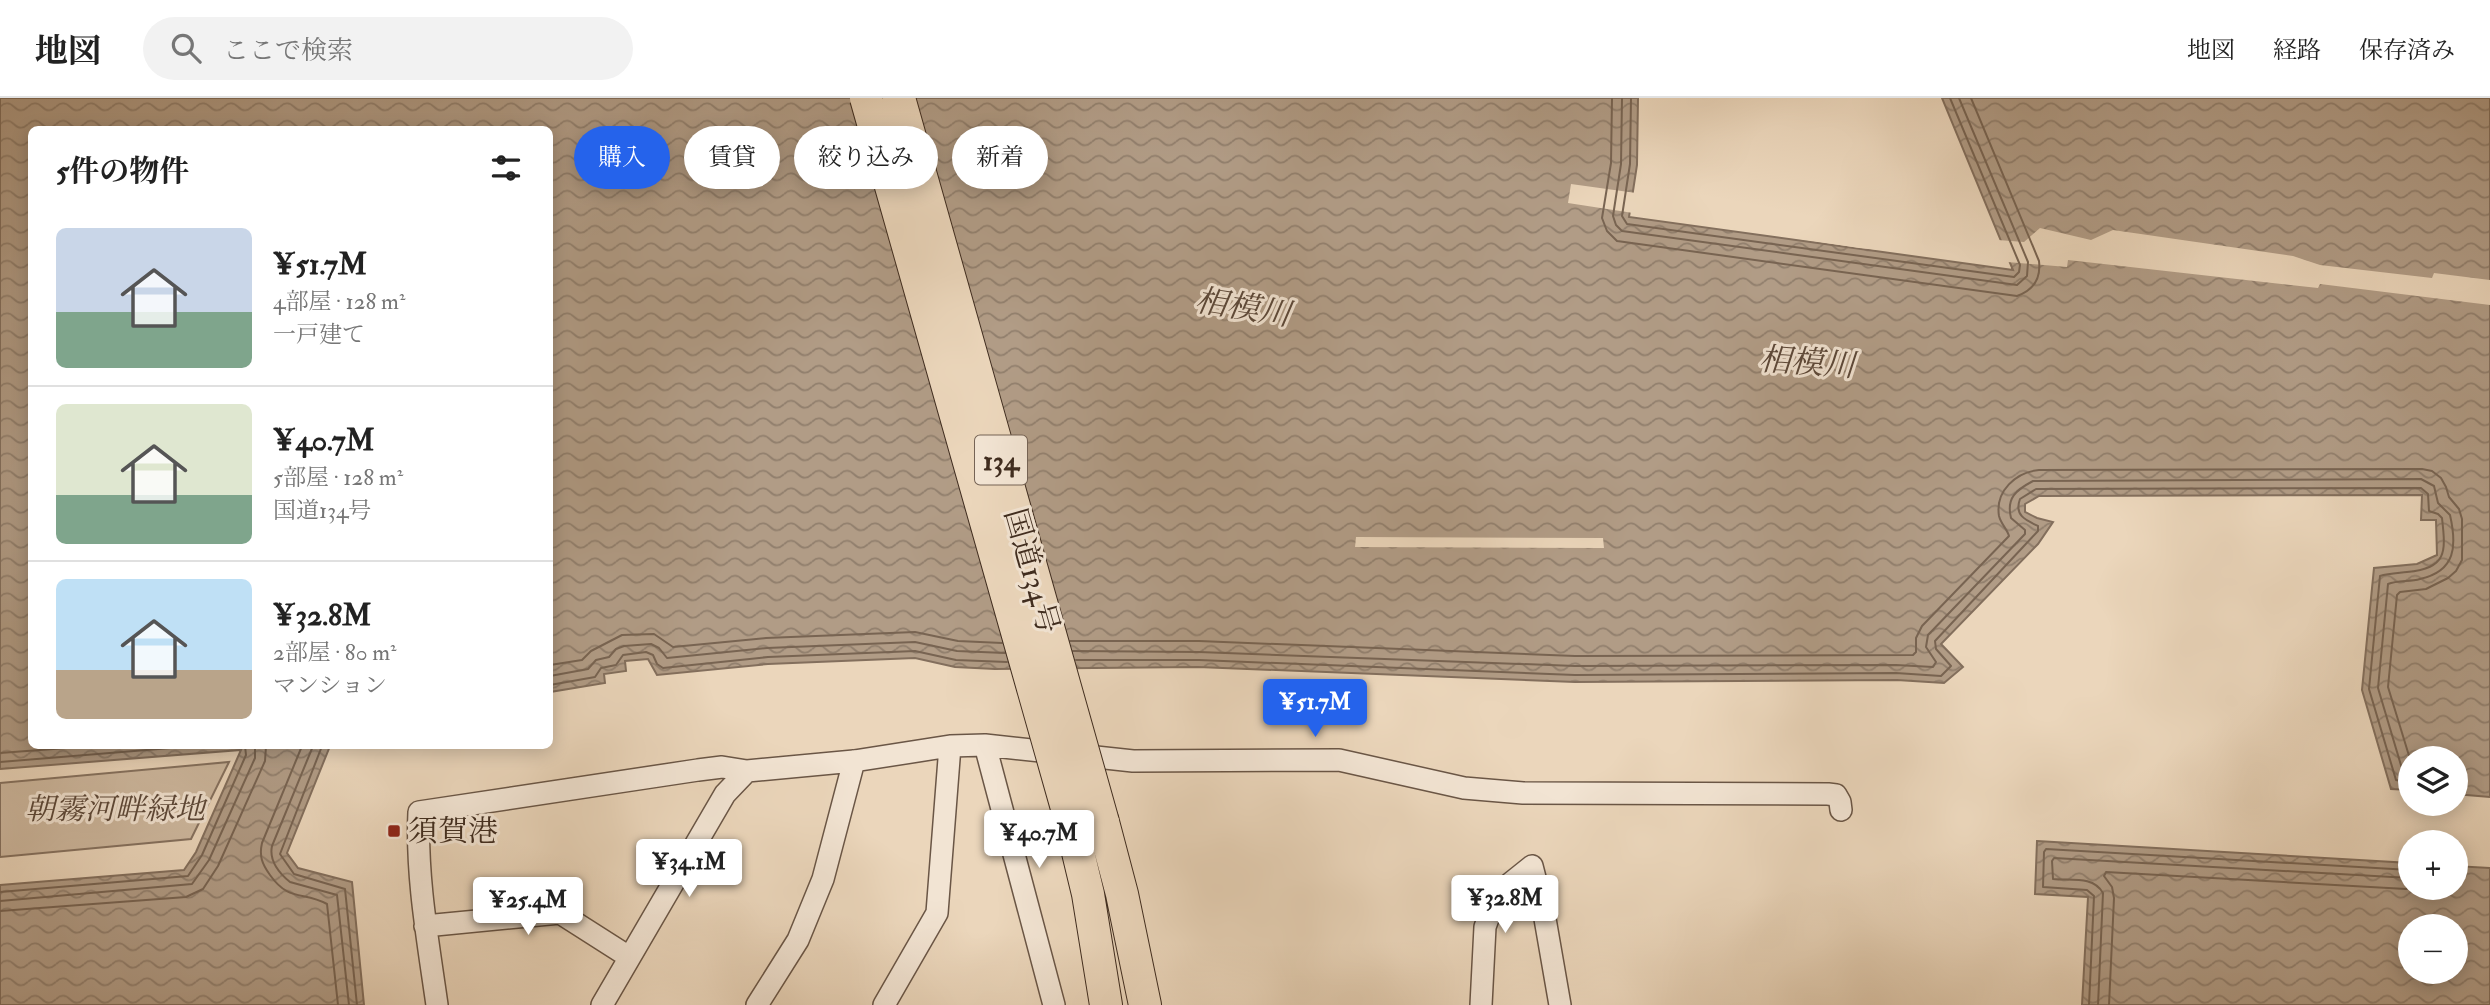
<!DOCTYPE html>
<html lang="ja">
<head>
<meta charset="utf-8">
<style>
	:root { --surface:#fff; --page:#f2f2f2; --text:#222; --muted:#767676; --line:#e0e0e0; --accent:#2563eb }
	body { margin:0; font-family:"IM FELL Double Pica","Noto Serif JP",serif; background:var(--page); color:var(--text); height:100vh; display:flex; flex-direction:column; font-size:26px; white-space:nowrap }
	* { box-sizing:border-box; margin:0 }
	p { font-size:23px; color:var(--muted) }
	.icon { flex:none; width:38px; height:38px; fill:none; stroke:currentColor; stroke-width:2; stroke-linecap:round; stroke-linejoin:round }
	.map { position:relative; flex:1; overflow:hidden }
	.details { position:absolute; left:28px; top:28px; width:525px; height:623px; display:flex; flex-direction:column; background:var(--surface); border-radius:10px; box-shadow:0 4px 18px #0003 }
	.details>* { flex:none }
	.guide { position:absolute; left:574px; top:28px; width:665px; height:63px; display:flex; gap:14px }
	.tools { position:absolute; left:2398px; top:648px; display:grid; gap:14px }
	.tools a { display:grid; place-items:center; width:70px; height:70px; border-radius:50%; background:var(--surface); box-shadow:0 4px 18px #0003; font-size:35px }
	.price { position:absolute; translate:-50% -60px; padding:0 16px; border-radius:7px; background:#fff; color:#222; font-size:23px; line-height:46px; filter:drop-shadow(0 2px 4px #0008) }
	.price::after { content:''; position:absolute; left:50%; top:42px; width:21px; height:16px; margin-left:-10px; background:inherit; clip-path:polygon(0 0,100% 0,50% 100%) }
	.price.active { background:var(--accent); color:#fff }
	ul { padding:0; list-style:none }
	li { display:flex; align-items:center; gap:21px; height:175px; padding:0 28px }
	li+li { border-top:2px solid var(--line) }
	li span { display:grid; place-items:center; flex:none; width:196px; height:140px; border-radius:10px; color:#555 }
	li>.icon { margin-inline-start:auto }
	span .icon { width:84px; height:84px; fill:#fffc; stroke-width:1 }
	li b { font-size:30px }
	h2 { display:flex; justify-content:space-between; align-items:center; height:84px; padding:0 28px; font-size:30px }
	.pill { padding:0 24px; border-radius:32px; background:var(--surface); box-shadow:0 4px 18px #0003; font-size:24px; line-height:63px }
	.pill.active { background:var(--accent); color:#fff }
	header { display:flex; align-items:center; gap:42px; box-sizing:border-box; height:98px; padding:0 35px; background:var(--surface); border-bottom:2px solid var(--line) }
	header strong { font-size:33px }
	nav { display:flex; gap:38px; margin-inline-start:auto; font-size:24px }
	.search { width:490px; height:63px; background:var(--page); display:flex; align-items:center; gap:18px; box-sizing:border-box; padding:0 24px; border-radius:38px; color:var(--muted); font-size:26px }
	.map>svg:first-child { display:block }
</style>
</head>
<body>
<header>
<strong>地図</strong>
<div class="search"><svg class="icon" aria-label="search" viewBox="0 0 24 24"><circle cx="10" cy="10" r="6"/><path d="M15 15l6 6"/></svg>ここで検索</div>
<nav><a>地図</a><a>経路</a><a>保存済み</a></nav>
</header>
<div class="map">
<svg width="2490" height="907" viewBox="0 0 2490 907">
	<defs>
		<pattern id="water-waves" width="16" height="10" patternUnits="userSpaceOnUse" patternTransform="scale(1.75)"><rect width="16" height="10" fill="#b19c86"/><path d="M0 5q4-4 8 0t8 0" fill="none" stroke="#917f6d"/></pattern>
	</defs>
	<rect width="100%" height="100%" fill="#ebd6bb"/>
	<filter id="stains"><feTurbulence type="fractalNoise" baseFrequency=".00286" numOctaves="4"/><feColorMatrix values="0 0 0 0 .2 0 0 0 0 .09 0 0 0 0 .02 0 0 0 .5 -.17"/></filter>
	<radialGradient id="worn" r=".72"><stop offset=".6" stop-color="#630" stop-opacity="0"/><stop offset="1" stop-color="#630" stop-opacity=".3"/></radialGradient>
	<path fill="#ceb9a0" stroke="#867260" stroke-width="2" d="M229,664L191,741L0,759V685Z"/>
	<path fill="url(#water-waves)" stroke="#836f5d" stroke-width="2" fill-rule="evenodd" d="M0,0H1638L1637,67L1629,119L2013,172L1942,0H2490V699L2455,696V660H2410V692L2391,691L2362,592L2374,470L2417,466L2437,457L2436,422H2421L2422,397L2039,398L2025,406V414L2037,420L2053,424L2038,446L1941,546L1963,569L1944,585L1897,582L1575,584L1198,569L995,571L955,569L915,560L768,566L657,577L648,561L625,563L626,573L604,576L605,585L550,594V32H32V648H330L287,755L298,770L352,784L364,907H0V787L184,772L196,754L241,652L0,671Z
		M2037,743L2410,765V789H2455V768L2490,770V907H2082L2088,799L2035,796ZM2410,828H2455V873H2410Z"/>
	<path fill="#ebd6bb" d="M1571,86L1636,95L1633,115L1568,105Z
		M1724,129L1917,155L1859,150Z
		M2040,130L2091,142L2113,132L2293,158L2320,167L2432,180L2434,175L2490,182V207L2320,186L2318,190L2068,162L2067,169L2007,164L1998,142L2024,144Z
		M1356,439L1603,440L1604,450L1355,449Z"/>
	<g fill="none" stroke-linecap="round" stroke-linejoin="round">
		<path stroke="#786452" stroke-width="2" d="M1612,0L1611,65L1602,120L1607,133L1617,143L2017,198C2034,192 2041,180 2039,163L1971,0
			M1622,0L1621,66L1613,118L1616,127L1622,133L2017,187L2027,178L2028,164L1959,0
			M1631,0L1630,66L1622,118L1627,126L2014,179L2019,174L2020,167L1950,0
			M1070,543H1199L1575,558L1913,557L1916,554V540L1922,528L2009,438C2007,431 2001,426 1999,418C1995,393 2016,374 2039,372L2422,371L2432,373L2441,380L2446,389L2449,399L2459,411L2462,421V462L2456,473L2448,480L2426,491L2400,494L2397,497L2388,589L2410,661
			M1073,553L1199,554L1575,568L1896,567L1933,569L1936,564L1926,549L1928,537L2025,436V432L2011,420C2006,400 2016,392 2033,383L2421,381L2434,388L2438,405L2450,417C2457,448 2456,473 2420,481C2410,484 2398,482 2388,486L2378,590L2403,674L2410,676
			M1076,562H1199L1575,577L1896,575L1941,578L1951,568L1936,551L1935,543L2038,433V428C2025,422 2014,417 2020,401L2036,391L2421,390L2428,396L2429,413L2438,416L2442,420C2446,455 2447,470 2407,474C2398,475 2388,475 2380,478L2369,591L2396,682L2410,685
			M550,567L582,562L591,553L622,537L654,536L673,549L766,540L915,534L958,543L1002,545
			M550,578L588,571L596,562L609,559L616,551L624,548L651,546L659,550L667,560L767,550L915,544L957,553L1005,555
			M550,587L595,579L601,570L616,567L623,557L646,554L653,557L657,566L663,570L768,559L915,553L956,562L1007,564
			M302,648L262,745C259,758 262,766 270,777C289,804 303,793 327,806L338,907
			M313,648L272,748C269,762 279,775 290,784L337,797L349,907
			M322,648L280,756L294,776L345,791L357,907
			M0,655L93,648
			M0,664L195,648
			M0,794L188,778L202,757L246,657L245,648
			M0,803L192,786L209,762L255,660V648
			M0,813L186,799L203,791L218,768L265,663L266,648
			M2089,907L2094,798L2087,792L2043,789L2044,754L2046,751L2410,772
			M2098,907L2103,795C2093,777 2070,783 2053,781L2052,763L2054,760L2410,780
			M2109,907L2114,800L2112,789L2104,778L2106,774L2406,791L2418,789"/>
		<defs>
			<path id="minor" d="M985,647L1054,907
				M425,828L560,815L629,859
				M437,907C428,843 416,778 419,714L698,672L722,669L747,673L854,663L950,648L985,647L1133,663L1339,662L1464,690L1523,695L1828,696L1836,697L1840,704L1841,712
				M602,907L725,696L747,673
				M757,907L798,842L823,781L854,663
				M884,907L937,815L950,648
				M1481,907L1485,829L1497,796L1532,768L1544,815L1560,907"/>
			<path id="highway" d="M1070,721L1088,796L1106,907
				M1103,724L1122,796L1145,907"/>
		</defs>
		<use href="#minor" stroke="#6a5646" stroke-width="24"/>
		<use href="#highway" stroke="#3f2c1f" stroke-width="34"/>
		<use href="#minor" stroke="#f2e4d3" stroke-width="21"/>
		<use href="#highway" stroke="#ebd6bb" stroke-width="32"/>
		<defs>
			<path id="highway-bridge" d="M866,0L1070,721
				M899,0L1103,724"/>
		</defs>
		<use href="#highway-bridge" stroke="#3f2c1f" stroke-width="34" stroke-linecap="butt"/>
		<use href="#highway-bridge" stroke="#ebd6bb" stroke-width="32"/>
	</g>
	<rect fill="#8f2418" stroke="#f2e4d3" stroke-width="2.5" x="387" y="726" width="14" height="14" rx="3.5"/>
	<g text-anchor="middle" stroke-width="6" stroke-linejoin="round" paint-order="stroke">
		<rect fill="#f2e4d3" stroke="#756355" stroke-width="2" x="975" y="337.5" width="52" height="49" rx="5"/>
		<g font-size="28" font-weight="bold" fill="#3f2c1f">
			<text x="1001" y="372">134</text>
		</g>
		<g font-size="30" fill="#3f2c1f" stroke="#f2e4d3">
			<text transform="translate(1032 473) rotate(74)" y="10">国道134号</text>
		</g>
		<g font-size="30" font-style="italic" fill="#5c4839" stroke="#f2e4d3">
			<text x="115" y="721">朝霧河畔緑地</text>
		</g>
		<g font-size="30" fill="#3f2c1f" stroke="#f2e4d3" text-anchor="start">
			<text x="408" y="743">須賀港</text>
		</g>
		<g font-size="32" font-style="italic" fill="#5c4839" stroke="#f2e4d3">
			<text transform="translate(1243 209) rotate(9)" y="11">相模川</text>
			<text transform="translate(1807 264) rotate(4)" y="11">相模川</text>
		</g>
	</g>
	<rect width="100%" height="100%" filter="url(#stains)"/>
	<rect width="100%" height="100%" fill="url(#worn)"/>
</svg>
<div class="tools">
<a><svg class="icon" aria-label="layers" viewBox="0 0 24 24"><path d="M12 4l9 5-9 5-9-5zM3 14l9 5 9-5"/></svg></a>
<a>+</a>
<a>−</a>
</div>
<b class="price active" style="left:1315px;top:641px">¥51.7M</b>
<b class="price" style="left:1039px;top:772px">¥40.7M</b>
<b class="price" style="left:689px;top:801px">¥34.1M</b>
<b class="price" style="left:1505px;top:837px">¥32.8M</b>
<b class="price" style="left:528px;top:839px">¥25.4M</b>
<div class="guide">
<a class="pill active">購入</a>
<a class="pill">賃貸</a>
<a class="pill">絞り込み</a>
<a class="pill">新着</a>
</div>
<section class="details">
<h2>5件の物件<svg class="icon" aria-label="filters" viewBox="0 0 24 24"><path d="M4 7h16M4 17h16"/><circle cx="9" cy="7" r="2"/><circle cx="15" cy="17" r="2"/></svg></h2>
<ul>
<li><span style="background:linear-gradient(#c9d6e8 60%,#7fa58c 0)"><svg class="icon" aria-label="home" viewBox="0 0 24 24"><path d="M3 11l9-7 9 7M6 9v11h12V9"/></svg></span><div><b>¥51.7M</b><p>4部屋 · 128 m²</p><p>一戸建て</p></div></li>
<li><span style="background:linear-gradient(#dfe7d0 65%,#7fa58c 0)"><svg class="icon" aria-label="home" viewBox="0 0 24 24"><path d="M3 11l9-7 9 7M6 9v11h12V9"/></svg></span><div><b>¥40.7M</b><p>5部屋 · 128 m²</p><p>国道134号</p></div></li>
<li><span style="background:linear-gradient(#bfe0f5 65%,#b9a48a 0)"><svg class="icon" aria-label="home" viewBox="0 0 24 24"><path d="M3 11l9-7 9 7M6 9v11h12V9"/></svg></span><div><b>¥32.8M</b><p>2部屋 · 80 m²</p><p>マンション</p></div></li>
</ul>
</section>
</div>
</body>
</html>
